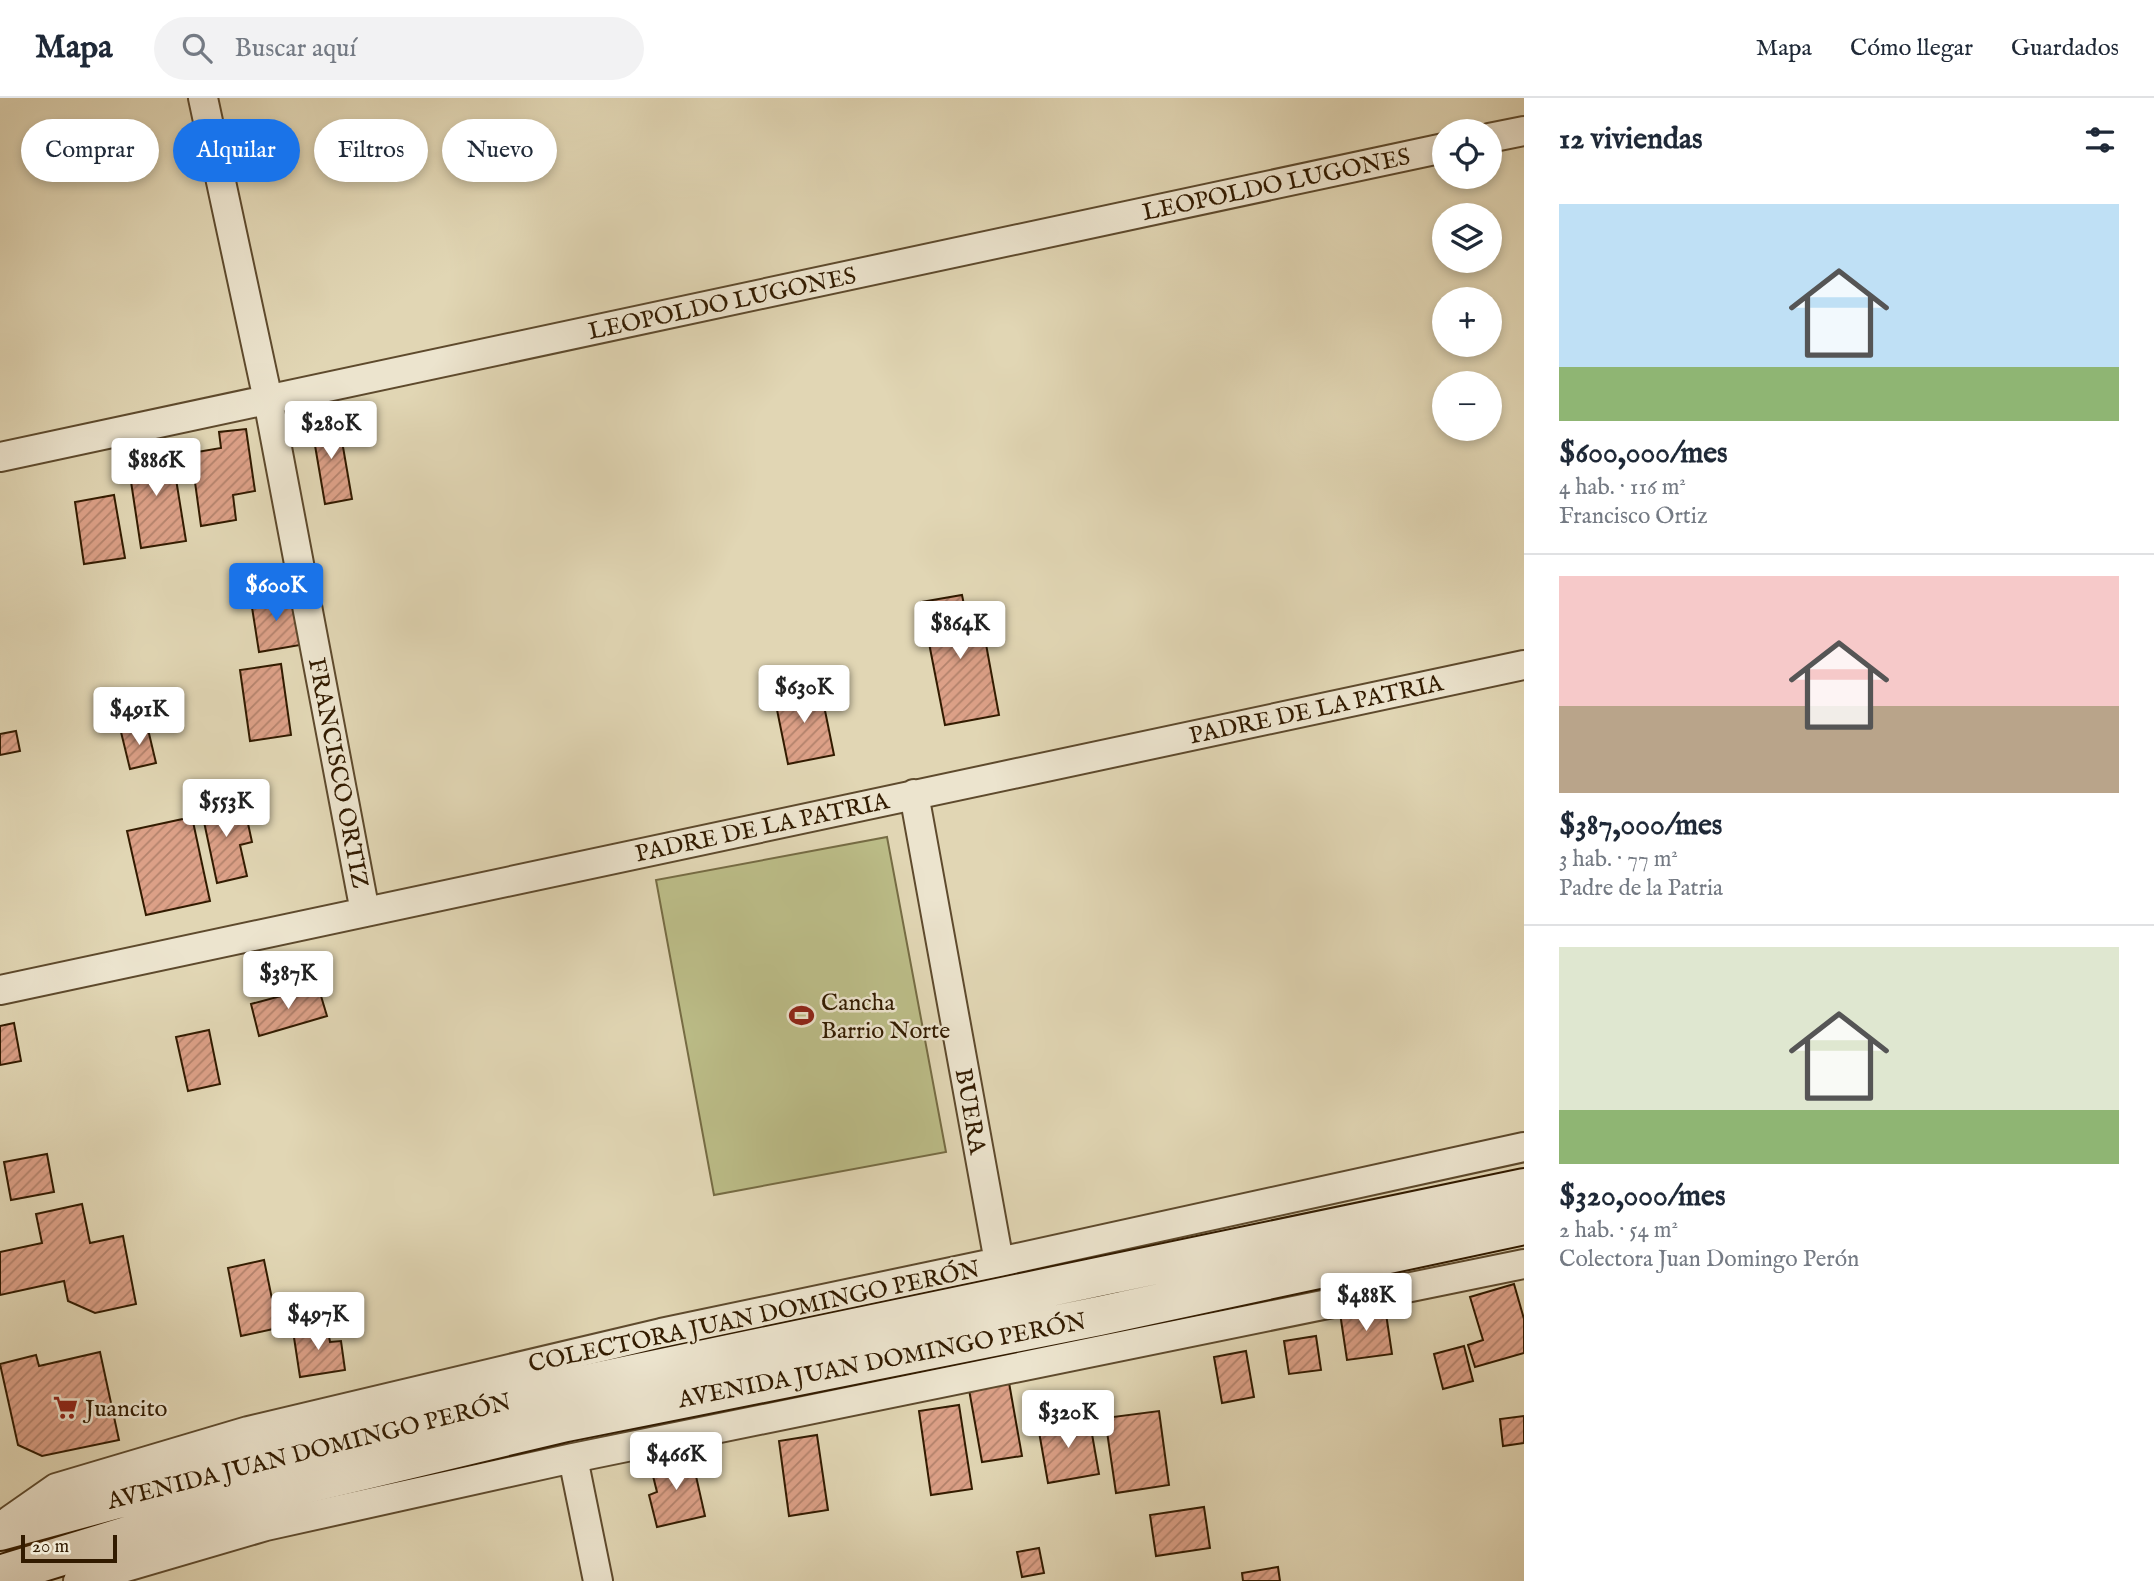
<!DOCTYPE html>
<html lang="es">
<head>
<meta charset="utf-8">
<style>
	:root { --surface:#fff; --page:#f2f2f3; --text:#1f2937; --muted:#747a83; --line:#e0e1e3; --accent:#1a73e8 }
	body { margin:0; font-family:"IM FELL English",serif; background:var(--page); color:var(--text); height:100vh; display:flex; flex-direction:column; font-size:26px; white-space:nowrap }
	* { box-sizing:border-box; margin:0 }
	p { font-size:23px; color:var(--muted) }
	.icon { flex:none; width:38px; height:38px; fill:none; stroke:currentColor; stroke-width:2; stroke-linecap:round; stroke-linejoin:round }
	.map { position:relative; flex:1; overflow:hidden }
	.details { display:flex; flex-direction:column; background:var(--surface); width:630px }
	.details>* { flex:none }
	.guide { position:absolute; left:21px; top:21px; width:665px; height:63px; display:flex; gap:14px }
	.buttons { position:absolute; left:1432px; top:21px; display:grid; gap:14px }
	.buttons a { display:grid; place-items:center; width:70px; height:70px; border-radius:50%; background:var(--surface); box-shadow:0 4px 10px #0003; font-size:35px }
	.scale { position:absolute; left:21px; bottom:18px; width:96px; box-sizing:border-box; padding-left:7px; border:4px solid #321b00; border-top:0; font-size:19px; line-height:24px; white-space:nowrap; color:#321b00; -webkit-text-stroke:5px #ece4ce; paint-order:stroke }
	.price { position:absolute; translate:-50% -60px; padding:0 16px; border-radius:7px; background:#fff; color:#222; font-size:23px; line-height:46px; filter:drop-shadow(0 2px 4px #0008) }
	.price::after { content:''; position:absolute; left:50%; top:42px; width:21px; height:16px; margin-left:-10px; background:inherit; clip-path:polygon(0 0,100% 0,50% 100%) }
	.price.selected { background:var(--accent); color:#fff }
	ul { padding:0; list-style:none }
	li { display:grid; align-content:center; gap:14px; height:371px; padding:0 35px }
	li+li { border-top:2px solid var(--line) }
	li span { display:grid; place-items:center; height:217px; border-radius:0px; color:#555 }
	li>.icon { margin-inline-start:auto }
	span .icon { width:126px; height:126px; fill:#fffc; stroke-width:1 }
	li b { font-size:30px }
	h2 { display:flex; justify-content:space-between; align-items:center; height:84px; padding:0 35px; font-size:30px }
	.tag { padding:0 24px; border-radius:32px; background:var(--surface); box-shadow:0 4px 10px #0003; font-size:24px; line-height:63px }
	.tag.selected { background:var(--accent); color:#fff }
	header { display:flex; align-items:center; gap:42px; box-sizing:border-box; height:98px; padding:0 35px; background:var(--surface); border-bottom:2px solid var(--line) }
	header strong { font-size:33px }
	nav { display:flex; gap:38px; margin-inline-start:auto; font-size:24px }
	.search { width:490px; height:63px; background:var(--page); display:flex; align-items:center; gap:18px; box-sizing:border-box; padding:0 24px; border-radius:38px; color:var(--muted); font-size:26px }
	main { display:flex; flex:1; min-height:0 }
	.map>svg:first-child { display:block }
</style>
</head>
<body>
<header>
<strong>Mapa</strong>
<div class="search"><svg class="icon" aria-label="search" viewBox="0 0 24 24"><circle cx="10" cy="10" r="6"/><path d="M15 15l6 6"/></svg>Buscar aquí</div>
<nav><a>Mapa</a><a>Cómo llegar</a><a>Guardados</a></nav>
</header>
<main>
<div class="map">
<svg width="1524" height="1483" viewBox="0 0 1524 1483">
	<defs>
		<pattern id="building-hatch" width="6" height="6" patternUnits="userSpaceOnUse" patternTransform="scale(1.75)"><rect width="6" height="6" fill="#dca087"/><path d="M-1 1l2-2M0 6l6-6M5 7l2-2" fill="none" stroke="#b3826c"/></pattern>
	</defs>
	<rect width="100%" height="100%" fill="#e1d6b4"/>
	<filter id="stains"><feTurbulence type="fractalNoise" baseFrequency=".00286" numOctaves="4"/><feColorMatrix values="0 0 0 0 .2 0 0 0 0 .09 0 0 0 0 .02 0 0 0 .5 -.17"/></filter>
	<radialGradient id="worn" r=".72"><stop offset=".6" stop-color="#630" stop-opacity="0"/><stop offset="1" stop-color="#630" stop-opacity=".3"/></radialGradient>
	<path fill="#bbbc87" stroke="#766c44" stroke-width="2" d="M887,739L946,1054L714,1097L656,782Z"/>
	<path fill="url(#building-hatch)" stroke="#321b00" stroke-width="2" d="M338,320L352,401L325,406L311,324Z
		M246,331L255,393L233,397L236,422L201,428L191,355L221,350L219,334Z
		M171,350L186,443L141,450L127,357Z
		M114,397L125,460L84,466L75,404Z
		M292,496L300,547L259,554L251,503Z
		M962,497L967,522L981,519L999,617L945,627L921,504Z
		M281,566L291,637L250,643L240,572Z
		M820,588L834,657L788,666L774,597Z
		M147,627L156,665L130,671L121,634Z
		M16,633L20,653L0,657V636Z
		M215,701L218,713L244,707L252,744L240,747L247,778L217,785L200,705Z
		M192,719L210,803L146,817L127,733Z
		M318,888L327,918L259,938L251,906Z
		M14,925L21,963L0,967V928Z
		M209,932L220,986L188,993L176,939Z
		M47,1056L54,1094L11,1102L4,1064Z
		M82,1106L90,1145L123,1138L136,1206L95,1215L68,1203L64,1183L0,1197V1154L42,1145L36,1116Z
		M264,1162L278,1230L241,1238L228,1170Z
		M1514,1186L1524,1221V1255L1475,1269L1468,1247L1483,1242L1470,1199Z
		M1385,1209L1392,1256L1347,1262L1340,1215Z
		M327,1227L330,1244L341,1243L345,1272L300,1279L293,1233Z
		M1316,1238L1321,1272L1289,1276L1284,1243Z
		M1464,1248L1473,1283L1443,1291L1434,1256Z
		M1246,1253L1254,1299L1222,1305L1214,1259Z
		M100,1254L119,1342L42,1358L18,1347L0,1266L36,1257L39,1268Z
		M1008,1279L1022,1358L982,1364L968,1286Z
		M959,1307L972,1391L931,1397L919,1313Z
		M1159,1313L1169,1387L1116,1395L1105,1320Z
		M1524,1318V1345L1503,1348L1500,1321Z
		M1089,1319L1099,1376L1048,1385L1038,1328Z
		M817,1337L828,1412L789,1418L779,1343Z
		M691,1356L705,1418L657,1429L649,1397L657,1394L650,1366Z
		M1204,1409L1210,1450L1156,1458L1150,1417Z
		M1039,1450L1044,1475L1022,1479L1017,1454Z
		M1278,1469L1280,1483H1243L1242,1475Z"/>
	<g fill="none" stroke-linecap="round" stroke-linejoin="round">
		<defs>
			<path id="minor" d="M203,0L268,302L365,814
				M1489,40L1524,33
				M0,359L1444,50
				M914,696L999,1164
				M0,892L1524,567
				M573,1360L598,1483
				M6,1425L56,1390L248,1333L661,1235L999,1164L1524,1049
				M78,1483L266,1428L573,1360L1524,1166"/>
			<path id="secondary" d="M0,1433L253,1364L557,1292L1524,1090
				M0,1477L260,1397L566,1324L1099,1218L1524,1127"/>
		</defs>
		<use href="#minor" stroke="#5e4a2d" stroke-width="32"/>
		<use href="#secondary" stroke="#321b00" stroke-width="42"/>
		<use href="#minor" stroke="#ece4ce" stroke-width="28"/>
		<use href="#secondary" stroke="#ece4ce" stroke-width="38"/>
	</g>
	<defs>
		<symbol id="stadium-bare" viewBox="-9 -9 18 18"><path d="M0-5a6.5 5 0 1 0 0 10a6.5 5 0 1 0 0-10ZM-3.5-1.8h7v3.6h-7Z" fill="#8f2418" stroke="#ece4ce" stroke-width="2.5" paint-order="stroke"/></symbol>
		<symbol id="supermarket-bare" viewBox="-9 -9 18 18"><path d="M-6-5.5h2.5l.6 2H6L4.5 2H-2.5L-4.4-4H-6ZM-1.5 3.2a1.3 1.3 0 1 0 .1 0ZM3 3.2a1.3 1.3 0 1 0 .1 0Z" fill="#8f2418" stroke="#ece4ce" stroke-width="2.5" paint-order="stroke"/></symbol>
	</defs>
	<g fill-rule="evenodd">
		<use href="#stadium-bare" x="784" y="900" width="35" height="35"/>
		<use href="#supermarket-bare" x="48" y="1292" width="35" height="35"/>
	</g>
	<g text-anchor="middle" stroke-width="5" stroke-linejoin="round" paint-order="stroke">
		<g font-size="24" fill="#321b00" stroke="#ece4ce">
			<text transform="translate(1276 86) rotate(-12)" y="8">LEOPOLDO LUGONES</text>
			<text transform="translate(722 205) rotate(-12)" y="8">LEOPOLDO LUGONES</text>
			<text transform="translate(1316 611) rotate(-12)" y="8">PADRE DE LA PATRIA</text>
			<text transform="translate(339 675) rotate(79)" y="8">FRANCISCO ORTIZ</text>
			<text transform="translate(762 729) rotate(-12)" y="8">PADRE DE LA PATRIA</text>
			<text transform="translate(971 1013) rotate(80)" y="8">BUERA</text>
			<text transform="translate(754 1218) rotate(-12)" y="8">COLECTORA JUAN DOMINGO PERÓN</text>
			<text transform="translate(882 1262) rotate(-11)" y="8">AVENIDA JUAN DOMINGO PERÓN</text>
			<text transform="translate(309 1353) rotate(-14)" y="8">AVENIDA JUAN DOMINGO PERÓN</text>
		</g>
		<g font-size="24" fill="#321b00" stroke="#ece4ce" text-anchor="start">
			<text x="821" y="912">Cancha<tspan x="821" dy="28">Barrio Norte</tspan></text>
			<text x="85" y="1318">Juancito</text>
		</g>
	</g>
	<rect width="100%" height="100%" filter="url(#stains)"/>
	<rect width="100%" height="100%" fill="url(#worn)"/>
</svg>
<div class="buttons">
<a><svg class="icon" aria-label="locate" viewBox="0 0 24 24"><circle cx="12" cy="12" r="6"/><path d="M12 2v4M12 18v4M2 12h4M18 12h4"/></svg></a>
<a><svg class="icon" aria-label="layers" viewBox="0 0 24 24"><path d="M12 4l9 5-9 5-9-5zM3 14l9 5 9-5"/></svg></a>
<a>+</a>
<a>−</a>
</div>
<div class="scale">20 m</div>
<b class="price" style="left:331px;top:363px">$280K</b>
<b class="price" style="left:156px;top:400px">$886K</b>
<b class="price selected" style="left:276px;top:525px">$600K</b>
<b class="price" style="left:960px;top:563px">$864K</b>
<b class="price" style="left:804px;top:627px">$630K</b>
<b class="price" style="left:139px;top:649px">$491K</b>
<b class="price" style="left:226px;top:741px">$553K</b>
<b class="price" style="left:288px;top:913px">$387K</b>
<b class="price" style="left:1366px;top:1235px">$488K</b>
<b class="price" style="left:318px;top:1254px">$497K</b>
<b class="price" style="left:1068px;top:1352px">$320K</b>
<b class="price" style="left:676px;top:1394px">$466K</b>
<div class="guide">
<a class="tag">Comprar</a>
<a class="tag selected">Alquilar</a>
<a class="tag">Filtros</a>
<a class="tag">Nuevo</a>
</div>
</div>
<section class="details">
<h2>12 viviendas<svg class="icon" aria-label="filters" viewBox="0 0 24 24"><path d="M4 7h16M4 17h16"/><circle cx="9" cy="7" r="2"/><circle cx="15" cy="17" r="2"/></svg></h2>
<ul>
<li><span style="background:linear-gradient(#bfe0f5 75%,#8fb573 0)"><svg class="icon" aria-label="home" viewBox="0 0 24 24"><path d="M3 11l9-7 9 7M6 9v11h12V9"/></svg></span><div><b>$600,000/mes</b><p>4 hab. · 116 m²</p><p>Francisco Ortiz</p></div></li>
<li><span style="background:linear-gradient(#f6c9c9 60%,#b9a48a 0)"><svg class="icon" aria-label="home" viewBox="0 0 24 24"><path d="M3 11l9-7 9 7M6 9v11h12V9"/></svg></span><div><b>$387,000/mes</b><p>3 hab. · 77 m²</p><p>Padre de la Patria</p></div></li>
<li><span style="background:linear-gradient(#dfe7d0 75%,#8fb573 0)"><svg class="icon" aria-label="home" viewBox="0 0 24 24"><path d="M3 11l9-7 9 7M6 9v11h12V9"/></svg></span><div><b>$320,000/mes</b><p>2 hab. · 54 m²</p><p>Colectora Juan Domingo Perón</p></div></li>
</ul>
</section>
</main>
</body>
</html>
